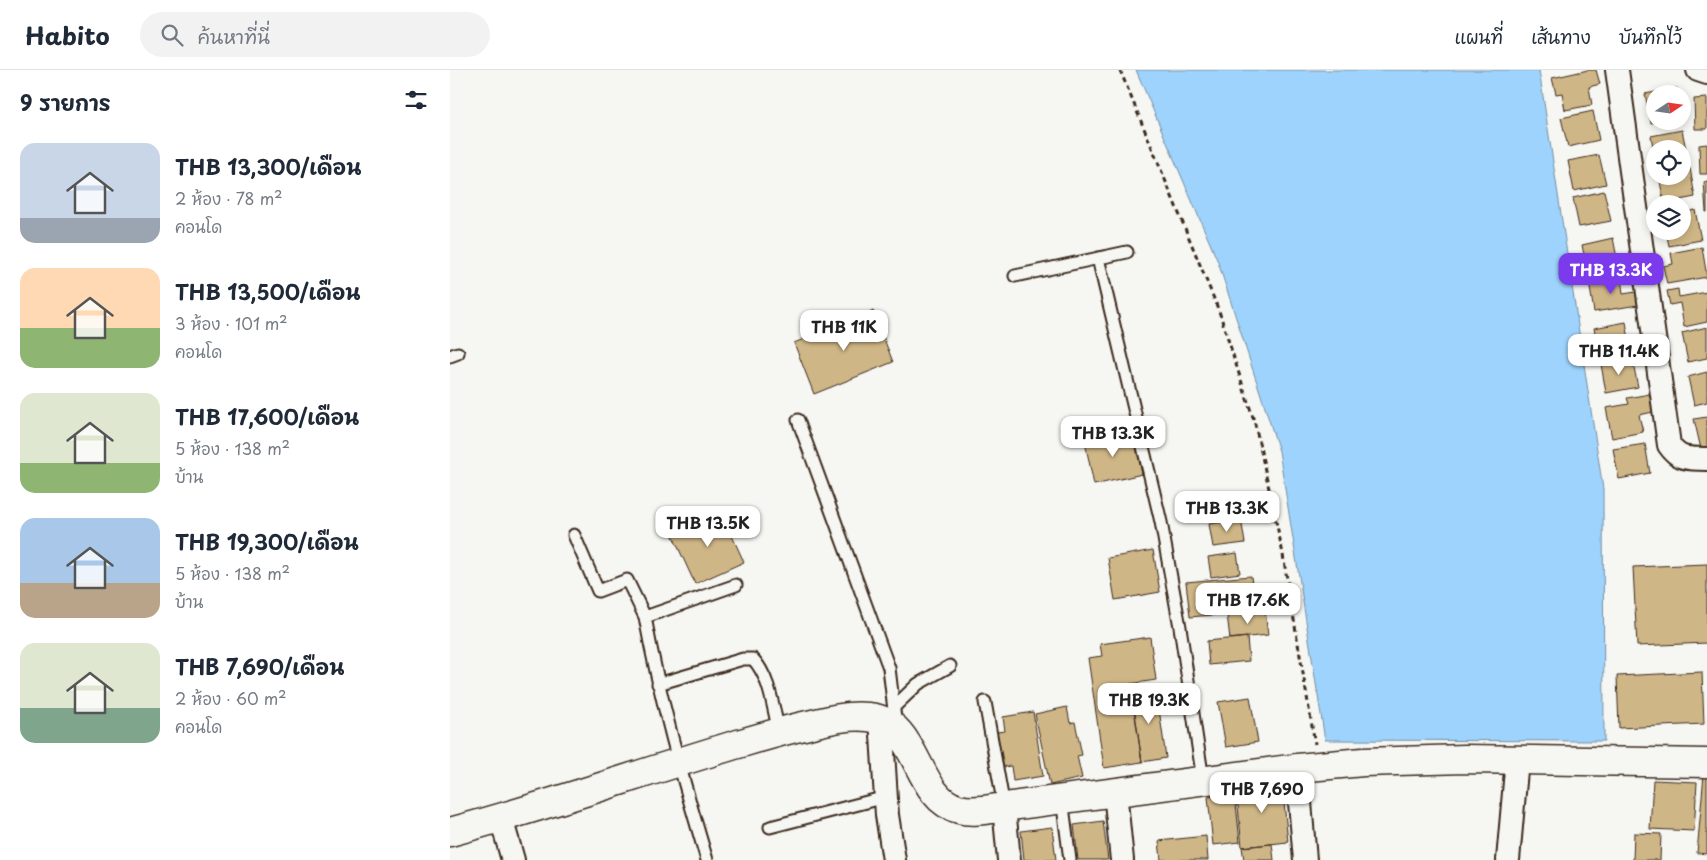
<!DOCTYPE html>
<html lang="th">
<head>
<meta charset="utf-8">
<style>
	:root { --surface:#fff; --page:#f2f2f3; --text:#1f2937; --muted:#747a83; --line:#e0e1e3; --accent:#7c3aed }
	body { margin:0; font-family:"Playpen Sans","Playpen Sans Thai",sans-serif; background:var(--page); color:var(--text); height:100vh; display:flex; flex-direction:column; font-size:19px; white-space:nowrap }
	* { box-sizing:border-box; margin:0 }
	p { font-size:16px; color:var(--muted) }
	.icon { flex:none; width:28px; height:28px; fill:none; stroke:currentColor; stroke-width:2; stroke-linecap:round; stroke-linejoin:round }
	.map { position:relative; flex:1; overflow:hidden }
	.sheet { display:flex; flex-direction:column; background:var(--surface); width:450px }
	.sheet>* { flex:none }
	.needle { width:32px; rotate:77deg }
	.buttons { position:absolute; left:1196px; top:15px; display:grid; gap:10px }
	.buttons a { display:grid; place-items:center; width:45px; height:45px; border-radius:50%; background:var(--surface); box-shadow:0 2px 8px #0003; font-size:25px }
	.price { position:absolute; translate:-50% -42px; padding:0 11px; border-radius:10px; background:#fff; color:#222; font-size:16px; line-height:32px; filter:drop-shadow(0 1px 2px #0008) }
	.price::after { content:''; position:absolute; left:50%; top:30px; width:15px; height:11px; margin-left:-8px; background:inherit; clip-path:polygon(0 0,100% 0,50% 100%) }
	.price.selected { background:var(--accent); color:#fff }
	ul { padding:0; list-style:none }
	li { display:flex; align-items:center; gap:15px; height:125px; padding:0 20px }
	li span { display:grid; place-items:center; flex:none; width:140px; height:100px; border-radius:15px; color:#555 }
	li>.icon { margin-inline-start:auto }
	span .icon { width:60px; height:60px; fill:#fffc; stroke-width:1 }
	li b { font-size:21px }
	h2 { display:flex; justify-content:space-between; align-items:center; height:60px; padding:0 20px; font-size:21px }
	header { display:flex; align-items:center; gap:30px; box-sizing:border-box; height:70px; padding:0 25px; background:var(--surface); border-bottom:1px solid var(--line) }
	header strong { font-size:24px }
	nav { display:flex; gap:28px; margin-inline-start:auto; font-size:18px }
	.search { width:350px; height:45px; background:var(--page); display:flex; align-items:center; gap:12px; box-sizing:border-box; padding:0 18px; border-radius:28px; color:var(--muted); font-size:19px }
	main { display:flex; flex:1; min-height:0 }
	.map>svg:first-child { display:block }
</style>
</head>
<body>
<header>
<strong>Habito</strong>
<div class="search"><svg class="icon" aria-label="search" viewBox="0 0 24 24"><circle cx="10" cy="10" r="6"/><path d="M15 15l6 6"/></svg>ค้นหาที่นี่</div>
<nav><a>แผนที่</a><a>เส้นทาง</a><a>บันทึกไว้</a></nav>
</header>
<main>
<section class="sheet">
<h2>9 รายการ<svg class="icon" aria-label="filters" viewBox="0 0 24 24"><path d="M4 7h16M4 17h16"/><circle cx="9" cy="7" r="2"/><circle cx="15" cy="17" r="2"/></svg></h2>
<ul>
<li><span style="background:linear-gradient(#c9d6e8 75%,#9aa5b1 0)"><svg class="icon" aria-label="home" viewBox="0 0 24 24"><path d="M3 11l9-7 9 7M6 9v11h12V9"/></svg></span><div><b>THB 13,300/เดือน</b><p>2 ห้อง · 78 m²</p><p>คอนโด</p></div></li>
<li><span style="background:linear-gradient(#ffd9b3 60%,#8fb573 0)"><svg class="icon" aria-label="home" viewBox="0 0 24 24"><path d="M3 11l9-7 9 7M6 9v11h12V9"/></svg></span><div><b>THB 13,500/เดือน</b><p>3 ห้อง · 101 m²</p><p>คอนโด</p></div></li>
<li><span style="background:linear-gradient(#dfe7d0 70%,#8fb573 0)"><svg class="icon" aria-label="home" viewBox="0 0 24 24"><path d="M3 11l9-7 9 7M6 9v11h12V9"/></svg></span><div><b>THB 17,600/เดือน</b><p>5 ห้อง · 138 m²</p><p>บ้าน</p></div></li>
<li><span style="background:linear-gradient(#a9c7e8 65%,#b9a48a 0)"><svg class="icon" aria-label="home" viewBox="0 0 24 24"><path d="M3 11l9-7 9 7M6 9v11h12V9"/></svg></span><div><b>THB 19,300/เดือน</b><p>5 ห้อง · 138 m²</p><p>บ้าน</p></div></li>
<li><span style="background:linear-gradient(#dfe7d0 65%,#7fa58c 0)"><svg class="icon" aria-label="home" viewBox="0 0 24 24"><path d="M3 11l9-7 9 7M6 9v11h12V9"/></svg></span><div><b>THB 7,690/เดือน</b><p>2 ห้อง · 60 m²</p><p>คอนโด</p></div></li>
</ul>
</section>
<div class="map">
<svg width="1257" height="790" viewBox="0 0 1257 790">
	<rect width="100%" height="100%" fill="#f6f6f2"/>
	<filter id="ink" filterUnits="userSpaceOnUse"><feTurbulence type="fractalNoise" baseFrequency=".02" numOctaves="2"/><feDisplacementMap in="SourceGraphic" scale="10" xChannelSelector="R" yChannelSelector="G"/><feConvolveMatrix kernelMatrix="1 2 1 2 8 2 1 2 1" color-interpolation-filters="sRGB"/></filter>
	<g filter="url(#ink)">
		<path fill="#9dd3fc" stroke="#768fa3" d="M686,0H1089L1153,419L1154,671L875,670L829,381L768,192Z"/>
		<path fill="#cfb686" stroke="#3b2a1e" d="M1138,0H1146L1150,14L1139,17L1142,35L1115,40L1112,23L1106,24L1102,8Z
			M1227,18L1228,24H1205V51H1212L1201,53L1195,24Z
			M1257,28V59H1245L1244,29Z
			M1143,41L1149,70L1118,77L1111,48Z
			M1232,60L1238,89L1232,90V79H1205V88L1201,66Z
			M1257,74V104H1250L1249,75Z
			M1149,85L1156,114L1124,121L1118,91Z
			M1240,98L1245,127L1214,133L1209,106H1232V99Z
			M1254,112H1257V142H1256Z
			M1154,121L1161,151L1129,157L1123,128Z
			M1245,140L1251,170L1219,176L1216,161H1232V143Z
			M1163,168L1169,198L1138,204L1132,175Z
			M1252,177L1257,207L1217,214L1213,196L1223,194L1221,183Z
			M1171,207L1173,224L1186,222L1188,235L1144,242L1139,212Z
			M1228,219L1229,227L1257,222V252L1234,257L1230,233L1220,235L1217,221Z
			M423,241L443,292L364,324L344,273Z
			M1176,252L1181,281L1150,287L1144,258Z
			M1257,257V288L1238,292L1232,263Z
			M1182,288L1188,317L1156,323L1151,294Z
			M1257,302V332L1244,335L1238,307Z
			M1200,324L1203,342L1189,345L1193,362L1162,368L1156,338L1179,334L1177,328Z
			M1257,347V377L1251,379L1244,349Z
			M683,362L692,404L644,415L635,372Z
			M1195,374L1200,403L1169,409L1163,379Z
			M271,442L294,492L245,514L222,464Z
			M791,449L795,473L763,477L759,454Z
			M703,480L710,522L665,530L658,488Z
			M787,483L790,503L761,507L758,487Z
			M1257,494V573L1187,576L1183,497Z
			M801,506L805,541L740,547L736,512Z
			M815,540L818,565L780,569L777,544Z
			M700,567L706,610L680,614L692,692L654,698L638,588L652,586L650,574Z
			M797,567L799,591L759,595L757,571Z
			M1252,602L1254,654L1169,658L1167,606Z
			M706,618L716,688L692,692L682,622Z
			M800,627L808,672L776,677L768,632Z
			M617,637L620,653L625,652L632,685L627,686L632,708L600,715L585,644Z
			M583,642L593,706L563,711L561,696L553,697L547,662L555,661L553,647Z
			M1254,704L1257,705V784L1247,783Z
			M1203,710L1247,712L1244,761L1200,759Z
			M832,712L838,772L792,777L786,716Z
			M785,725L790,772L763,775L758,727Z
			M653,751L658,790H628L624,755Z
			M602,757L606,790H574L571,761Z
			M1184,763L1211,764L1210,790H1183Z
			M756,766L758,790H711L709,771Z
			M822,774L824,790H794L792,777Z"/>
		<g fill="none" stroke-linecap="round" stroke-linejoin="round">
			<defs>
				<path id="service" d="M648,188L711,452L730,557L753,710
					M565,206L677,182
					M0,286L8,283
					M348,350L439,598L446,657
					M124,465L148,521L177,510L195,547
					M208,614L293,589H303C320,607 323,638 329,662
					M535,632L554,737
					M445,636L468,614L500,596
					M612,729L620,790
					M320,757L436,727
					M257,790C233,710 210,630 195,547L286,515"/>
				<path id="minor" d="M1167,0L1219,375C1230,391 1239,388 1257,389
					M1248,0L1257,3
					M431,649L437,745L444,790
					M847,698L855,790
					M665,722L672,790
					M554,737L559,790
					M51,748L63,790
					M1058,790L1067,689"/>
				<path id="tertiary" d="M0,762C94,737 185,705 278,677C305,669 331,661 358,655C378,650 397,645 418,647C470,651 464,728 509,739C523,743 540,739 554,737L847,698L913,692L1015,689L1257,693"/>
			</defs>
			<use href="#service" stroke="#3b2a1e" stroke-width="15"/>
			<use href="#minor" stroke="#3b2a1e" stroke-width="26"/>
			<use href="#tertiary" stroke="#3b2a1e" stroke-width="31"/>
			<path stroke="#3b2a1e" stroke-width="3" stroke-dasharray="5 4" stroke-linecap="butt" d="M670,0L769,241L805,354L832,479L865,674"/>
			<use href="#service" stroke="#f6f6f2" stroke-width="11"/>
			<use href="#minor" stroke="#f6f6f2" stroke-width="22"/>
			<use href="#tertiary" stroke="#f6f6f2" stroke-width="28"/>
		</g>
	</g>
</svg>
<div class="buttons">
<a><svg class="needle" viewBox="-14 -14 28 28"><path d="M0-13l5 13h-10z" fill="#e53935"/><path d="M0 13l5-13h-10z" fill="#747a83"/></svg></a>
<a><svg class="icon" aria-label="locate" viewBox="0 0 24 24"><circle cx="12" cy="12" r="6"/><path d="M12 2v4M12 18v4M2 12h4M18 12h4"/></svg></a>
<a><svg class="icon" aria-label="layers" viewBox="0 0 24 24"><path d="M12 4l9 5-9 5-9-5zM3 14l9 5 9-5"/></svg></a>
</div>
<b class="price selected" style="left:1161px;top:225px">THB 13.3K</b>
<b class="price" style="left:394px;top:282px">THB 11K</b>
<b class="price" style="left:1169px;top:306px">THB 11.4K</b>
<b class="price" style="left:663px;top:388px">THB 13.3K</b>
<b class="price" style="left:777px;top:463px">THB 13.3K</b>
<b class="price" style="left:258px;top:478px">THB 13.5K</b>
<b class="price" style="left:798px;top:555px">THB 17.6K</b>
<b class="price" style="left:699px;top:655px">THB 19.3K</b>
<b class="price" style="left:812px;top:744px">THB 7,690</b>
</div>
</main>
</body>
</html>
